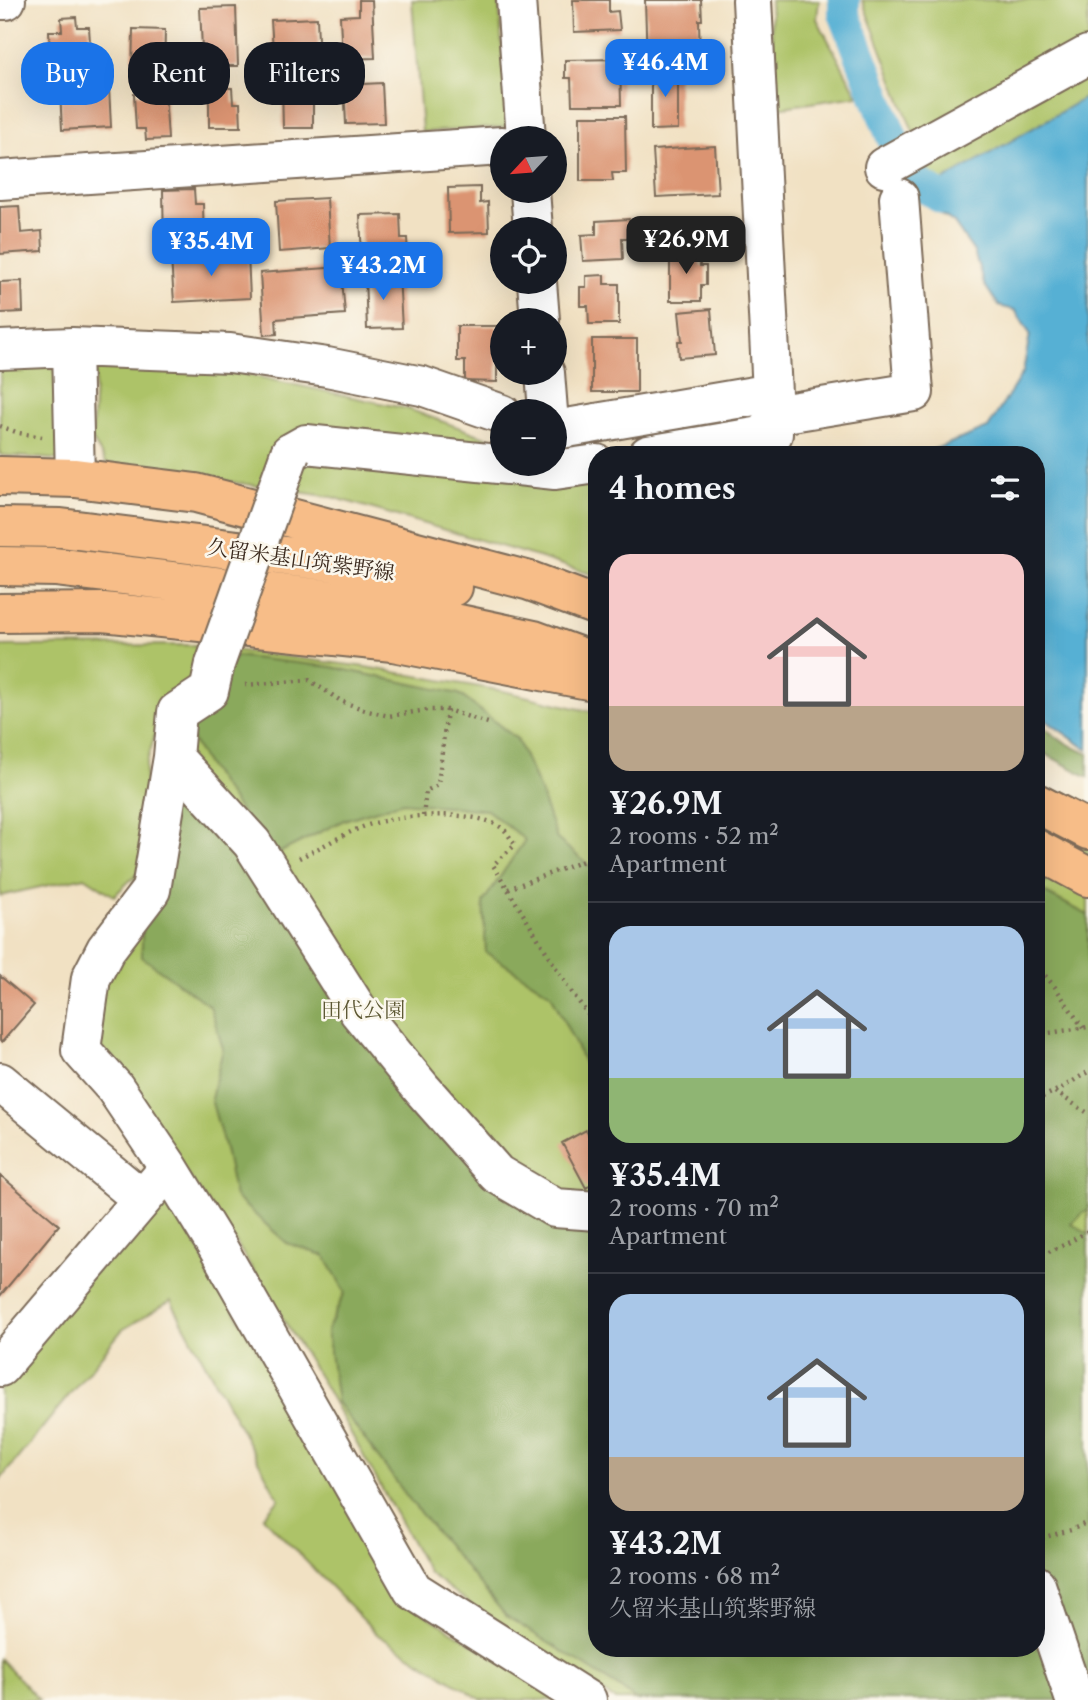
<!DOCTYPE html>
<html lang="en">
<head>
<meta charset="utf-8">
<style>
	:root { --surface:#171b24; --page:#242831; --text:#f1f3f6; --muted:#9ea1a6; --line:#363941; --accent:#1a73e8 }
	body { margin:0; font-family:"Libre Caslon Text","Noto Serif JP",serif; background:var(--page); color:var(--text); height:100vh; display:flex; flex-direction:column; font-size:26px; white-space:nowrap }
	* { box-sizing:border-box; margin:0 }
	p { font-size:23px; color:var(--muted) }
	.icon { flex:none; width:38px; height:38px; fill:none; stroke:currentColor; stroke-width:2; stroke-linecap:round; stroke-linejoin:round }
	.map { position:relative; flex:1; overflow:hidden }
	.panel { position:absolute; left:588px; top:446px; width:457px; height:1211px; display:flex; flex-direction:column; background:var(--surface); border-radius:28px; box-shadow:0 7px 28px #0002 }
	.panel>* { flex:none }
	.banner { position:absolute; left:21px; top:42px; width:462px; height:63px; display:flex; gap:14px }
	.needle { width:46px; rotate:244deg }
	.controls { position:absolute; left:490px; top:126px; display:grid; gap:14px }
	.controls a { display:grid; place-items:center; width:77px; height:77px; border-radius:50%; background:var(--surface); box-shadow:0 7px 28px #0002; font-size:35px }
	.price { position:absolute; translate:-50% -60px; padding:0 16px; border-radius:14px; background:var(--accent); color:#fff; font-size:23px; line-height:46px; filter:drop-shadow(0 2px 4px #0008) }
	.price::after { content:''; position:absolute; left:50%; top:42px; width:21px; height:16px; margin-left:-10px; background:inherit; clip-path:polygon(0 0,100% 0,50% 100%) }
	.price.active { background:#222; color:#fff }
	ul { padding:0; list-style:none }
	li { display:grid; align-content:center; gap:14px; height:371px; padding:0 21px }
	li+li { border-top:2px solid var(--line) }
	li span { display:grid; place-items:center; height:217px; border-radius:21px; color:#555 }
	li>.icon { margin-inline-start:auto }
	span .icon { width:126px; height:126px; fill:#fffc; stroke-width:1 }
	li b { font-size:30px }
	h2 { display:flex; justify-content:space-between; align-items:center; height:84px; padding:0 21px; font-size:30px }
	.pill { padding:0 24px; border-radius:28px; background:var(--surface); box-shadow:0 7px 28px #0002; font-size:24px; line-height:63px }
	.pill.active { background:var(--accent); color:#fff }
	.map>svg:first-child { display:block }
</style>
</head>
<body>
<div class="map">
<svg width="1088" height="1700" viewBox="0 0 1088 1700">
	<rect width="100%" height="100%" fill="#fbf7ec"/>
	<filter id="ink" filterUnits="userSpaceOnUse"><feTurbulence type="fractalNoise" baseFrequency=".0143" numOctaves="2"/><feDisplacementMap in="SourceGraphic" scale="14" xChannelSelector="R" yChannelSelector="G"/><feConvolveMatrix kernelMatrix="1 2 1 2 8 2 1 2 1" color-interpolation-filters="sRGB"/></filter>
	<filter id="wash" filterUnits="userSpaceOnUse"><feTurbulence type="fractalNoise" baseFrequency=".00686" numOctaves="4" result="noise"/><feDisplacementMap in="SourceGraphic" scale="28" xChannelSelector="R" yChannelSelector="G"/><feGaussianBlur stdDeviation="1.57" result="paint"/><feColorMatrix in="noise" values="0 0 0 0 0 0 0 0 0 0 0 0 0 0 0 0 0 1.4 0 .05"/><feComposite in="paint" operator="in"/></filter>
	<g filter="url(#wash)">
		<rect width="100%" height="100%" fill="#f1e1c3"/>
		<path fill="#adc367" stroke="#747642" stroke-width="2" d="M412,0H499L507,127L422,132Z
			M770,0H819L817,19L858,96L776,108Z
			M862,0H1088V96L934,186Z
			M47,363L59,374L64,460L0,455V365Z
			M96,363L207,366L408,409L502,443V464L597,477V576L541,558L332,497L106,463L92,439Z
			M204,645L194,681L163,708L146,765L143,868L114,896L85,877L0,896V646Z
			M233,650L365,667L503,691L597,713V1648H1036V879L1045,883L1088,816V1700H616L559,1666L485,1616L429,1573L324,1385L230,1233L95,1048L100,978L184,740Z
			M163,1188L405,1602L563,1700H482L378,1635L263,1517L279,1499L171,1301L122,1330L0,1480V1386Z
			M0,1659L39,1700H0Z"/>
		<path fill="#8aa95c" stroke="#626a3d" stroke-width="2" d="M235,656L332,667L459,694L517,739L538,786L557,839L597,872V1089L551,994L486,952L483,902L525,840L487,810L403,802L344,820L273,856L207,765L189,734Z
			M1036,717C1046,734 1071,746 1088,754V777L1036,749Z
			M175,778L207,804L508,1199L556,1230L597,1234V1648H1036V888L1088,915V1210L1071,1223L1088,1234V1700H635L620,1688L506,1616L412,1503L337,1402L327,1331L345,1292L325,1256L287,1243L235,1197L225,1149L211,1099L223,1049L210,1006L142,957V924Z"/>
		<path fill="#57b0d4" stroke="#496d79" stroke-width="2" d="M1088,96V750L1047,721L1036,704V455H920L988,428L1023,372L1030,334L1015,310L999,306L984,284L974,252L954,223L928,204L934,186Z"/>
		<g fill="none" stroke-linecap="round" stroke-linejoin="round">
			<path stroke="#57b0d4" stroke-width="32" d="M844,0V13L895,145L915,181L942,198L973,204"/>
		</g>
		<g id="blocks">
			<path fill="#db9472" d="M359,0H372L375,58L342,59L340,16L359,15Z
				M573,0H609V12L618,11L620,30L574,32Z
				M645,0H701L702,20H699L700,61L647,63Z
				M236,7L238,66H211L210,48H202L200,8Z
				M76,17L77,27H89L92,73L51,76L49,31H62L61,18Z
				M317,18L319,62L274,64L271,20Z
				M133,29L165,30L164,76H132Z
				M620,59L621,105H572L571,78H565V60Z
				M678,68V129L651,130V69Z
				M313,82V128H283L282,83Z
				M382,83L384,123L346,124L344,85Z
				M109,87L111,127L62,130L60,90Z
				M209,88H232L233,103H240L241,127H209Z
				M165,93L168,139L146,140L145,129H136L134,94Z
				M580,116H625L626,173H612L613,181H580Z
				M715,146L718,194L656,197L653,150Z
				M480,187V203L488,202L489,232L449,233L448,188Z
				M194,189L195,204H203L204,246H164L163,190Z
				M327,198L330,248L279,252L276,201Z
				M19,206L21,233L42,231L43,251L0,254V207Z
				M400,214L401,238H407L408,257L362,259L360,215Z
				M629,219L630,238H622L623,259L583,261L581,235L596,234V221Z
				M670,251H699L700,266H706V285H701V301H670Z
				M248,254L250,298L174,302L171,258Z
				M341,267L345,314L276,319L277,334L264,335L260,273Z
				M399,275L402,328L367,329L365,276Z
				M604,275V284H619V324H589L588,306H580V287H586V276Z
				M22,281L23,312L0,313V282Z
				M711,309L715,355L679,358L678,341H682L679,312Z
				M457,326H497V382L465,381V361H457Z
				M592,339H637V392H592Z
				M0,976L34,1005L2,1042L0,1041Z
				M586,1130L591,1140L596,1138L597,1139V1182L586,1188L562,1143Z
				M0,1175L59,1225L0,1296Z"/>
		</g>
	</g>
	<g filter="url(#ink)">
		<use href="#blocks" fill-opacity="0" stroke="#7b6a58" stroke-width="2"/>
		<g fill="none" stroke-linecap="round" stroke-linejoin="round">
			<defs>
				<path id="minor" d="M0,0H6
					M516,0L526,138
					M884,167L1088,55
					M0,180L502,146
					M530,191L533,229
					M537,282L540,320
					M72,347L75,478
					M0,350L72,347L230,353L327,367L422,386L502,414
					M545,373L548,411
					M773,415L914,392L899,198
					M555,430L772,393L752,0
					M290,453L306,444L555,470L597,464
					M648,455L773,434L772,398
					M215,664L209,691L177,712L173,757L151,890L106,949L91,978L81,1050L115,1088L169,1168L218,1248L413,1590L587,1700
					M173,757L252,843L359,1012L422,1089L497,1174L555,1208L597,1211
					M0,1082L142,1199
					M0,1367L169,1168
					M1036,1585L1075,1700"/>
				<path id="major" d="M0,476L75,478L196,493L530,581L597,606
					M0,527L61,528L366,566L453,587
					M0,566L55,567L366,604L534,640L597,663
					M0,613L103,612L393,642L588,680
					M1036,803L1088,830
					M1036,849L1088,877"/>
			</defs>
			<use href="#minor" stroke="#7b6a58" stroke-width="42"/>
			<use href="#major" stroke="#7b6a58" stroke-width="42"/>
			<path stroke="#7b6a58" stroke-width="4.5" stroke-dasharray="2 5" stroke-linecap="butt" d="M0,426L19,433L42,437
				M245,685L309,680L341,701L368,711L389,716L427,710H447L488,723
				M423,816L426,791L438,785L447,710
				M299,858C322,847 345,833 368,825C399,815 474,808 502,828C507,831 511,840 515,845L493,865L566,984L597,1027
				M508,889L597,856
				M1036,965L1055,987L1083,1028
				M1036,1035L1088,1027
				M1055,1092L1088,1113
				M1036,1100L1060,1089L1088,1072
				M1036,1258L1066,1244L1088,1231
				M1036,1542L1045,1537L1071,1530L1088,1522"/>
			<use href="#minor" stroke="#fff" stroke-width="38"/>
			<use href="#major" stroke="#f7bd88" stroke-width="38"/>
			<defs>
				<path id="minor-bridge" d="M215,664L290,453"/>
			</defs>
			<use href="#minor-bridge" stroke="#7b6a58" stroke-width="42" stroke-linecap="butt"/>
			<use href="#minor-bridge" stroke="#fff" stroke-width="38"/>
		</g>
	</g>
	<g text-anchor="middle" stroke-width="5" stroke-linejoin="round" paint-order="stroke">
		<g font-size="21" fill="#3b2a1e" stroke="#fbf7ec">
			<text transform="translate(301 560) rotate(8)" y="7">久留米基山筑紫野線</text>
		</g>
		<g font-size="21" fill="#5d5834" stroke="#fbf7ec">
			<text x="363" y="1017">田代公園</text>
		</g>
	</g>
</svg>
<div class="controls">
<a><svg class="needle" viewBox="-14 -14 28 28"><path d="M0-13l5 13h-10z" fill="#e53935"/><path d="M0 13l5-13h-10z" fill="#9ea1a6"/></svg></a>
<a><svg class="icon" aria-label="locate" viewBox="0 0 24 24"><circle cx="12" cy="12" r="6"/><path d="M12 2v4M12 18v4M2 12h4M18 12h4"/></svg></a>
<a>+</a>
<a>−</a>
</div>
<b class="price" style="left:665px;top:99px">¥46.4M</b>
<b class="price active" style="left:686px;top:276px">¥26.9M</b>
<b class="price" style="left:211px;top:278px">¥35.4M</b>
<b class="price" style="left:383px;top:302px">¥43.2M</b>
<div class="banner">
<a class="pill active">Buy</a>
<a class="pill">Rent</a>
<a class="pill">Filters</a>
</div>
<section class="panel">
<h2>4 homes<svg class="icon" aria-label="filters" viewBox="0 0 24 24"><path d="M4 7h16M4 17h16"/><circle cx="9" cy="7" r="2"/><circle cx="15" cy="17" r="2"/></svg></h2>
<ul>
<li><span style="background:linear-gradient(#f6c9c9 70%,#b9a48a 0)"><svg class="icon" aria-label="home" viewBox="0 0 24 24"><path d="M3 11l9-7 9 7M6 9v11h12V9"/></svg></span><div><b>¥26.9M</b><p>2 rooms · 52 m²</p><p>Apartment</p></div></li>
<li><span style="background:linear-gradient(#a9c7e8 70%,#8fb573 0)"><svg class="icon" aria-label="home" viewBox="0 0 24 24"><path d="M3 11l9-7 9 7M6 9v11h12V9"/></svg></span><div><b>¥35.4M</b><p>2 rooms · 70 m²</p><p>Apartment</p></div></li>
<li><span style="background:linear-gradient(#a9c7e8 75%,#b9a48a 0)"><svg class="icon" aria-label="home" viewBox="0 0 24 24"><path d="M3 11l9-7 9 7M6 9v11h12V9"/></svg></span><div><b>¥43.2M</b><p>2 rooms · 68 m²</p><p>久留米基山筑紫野線</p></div></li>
</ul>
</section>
</div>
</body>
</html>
